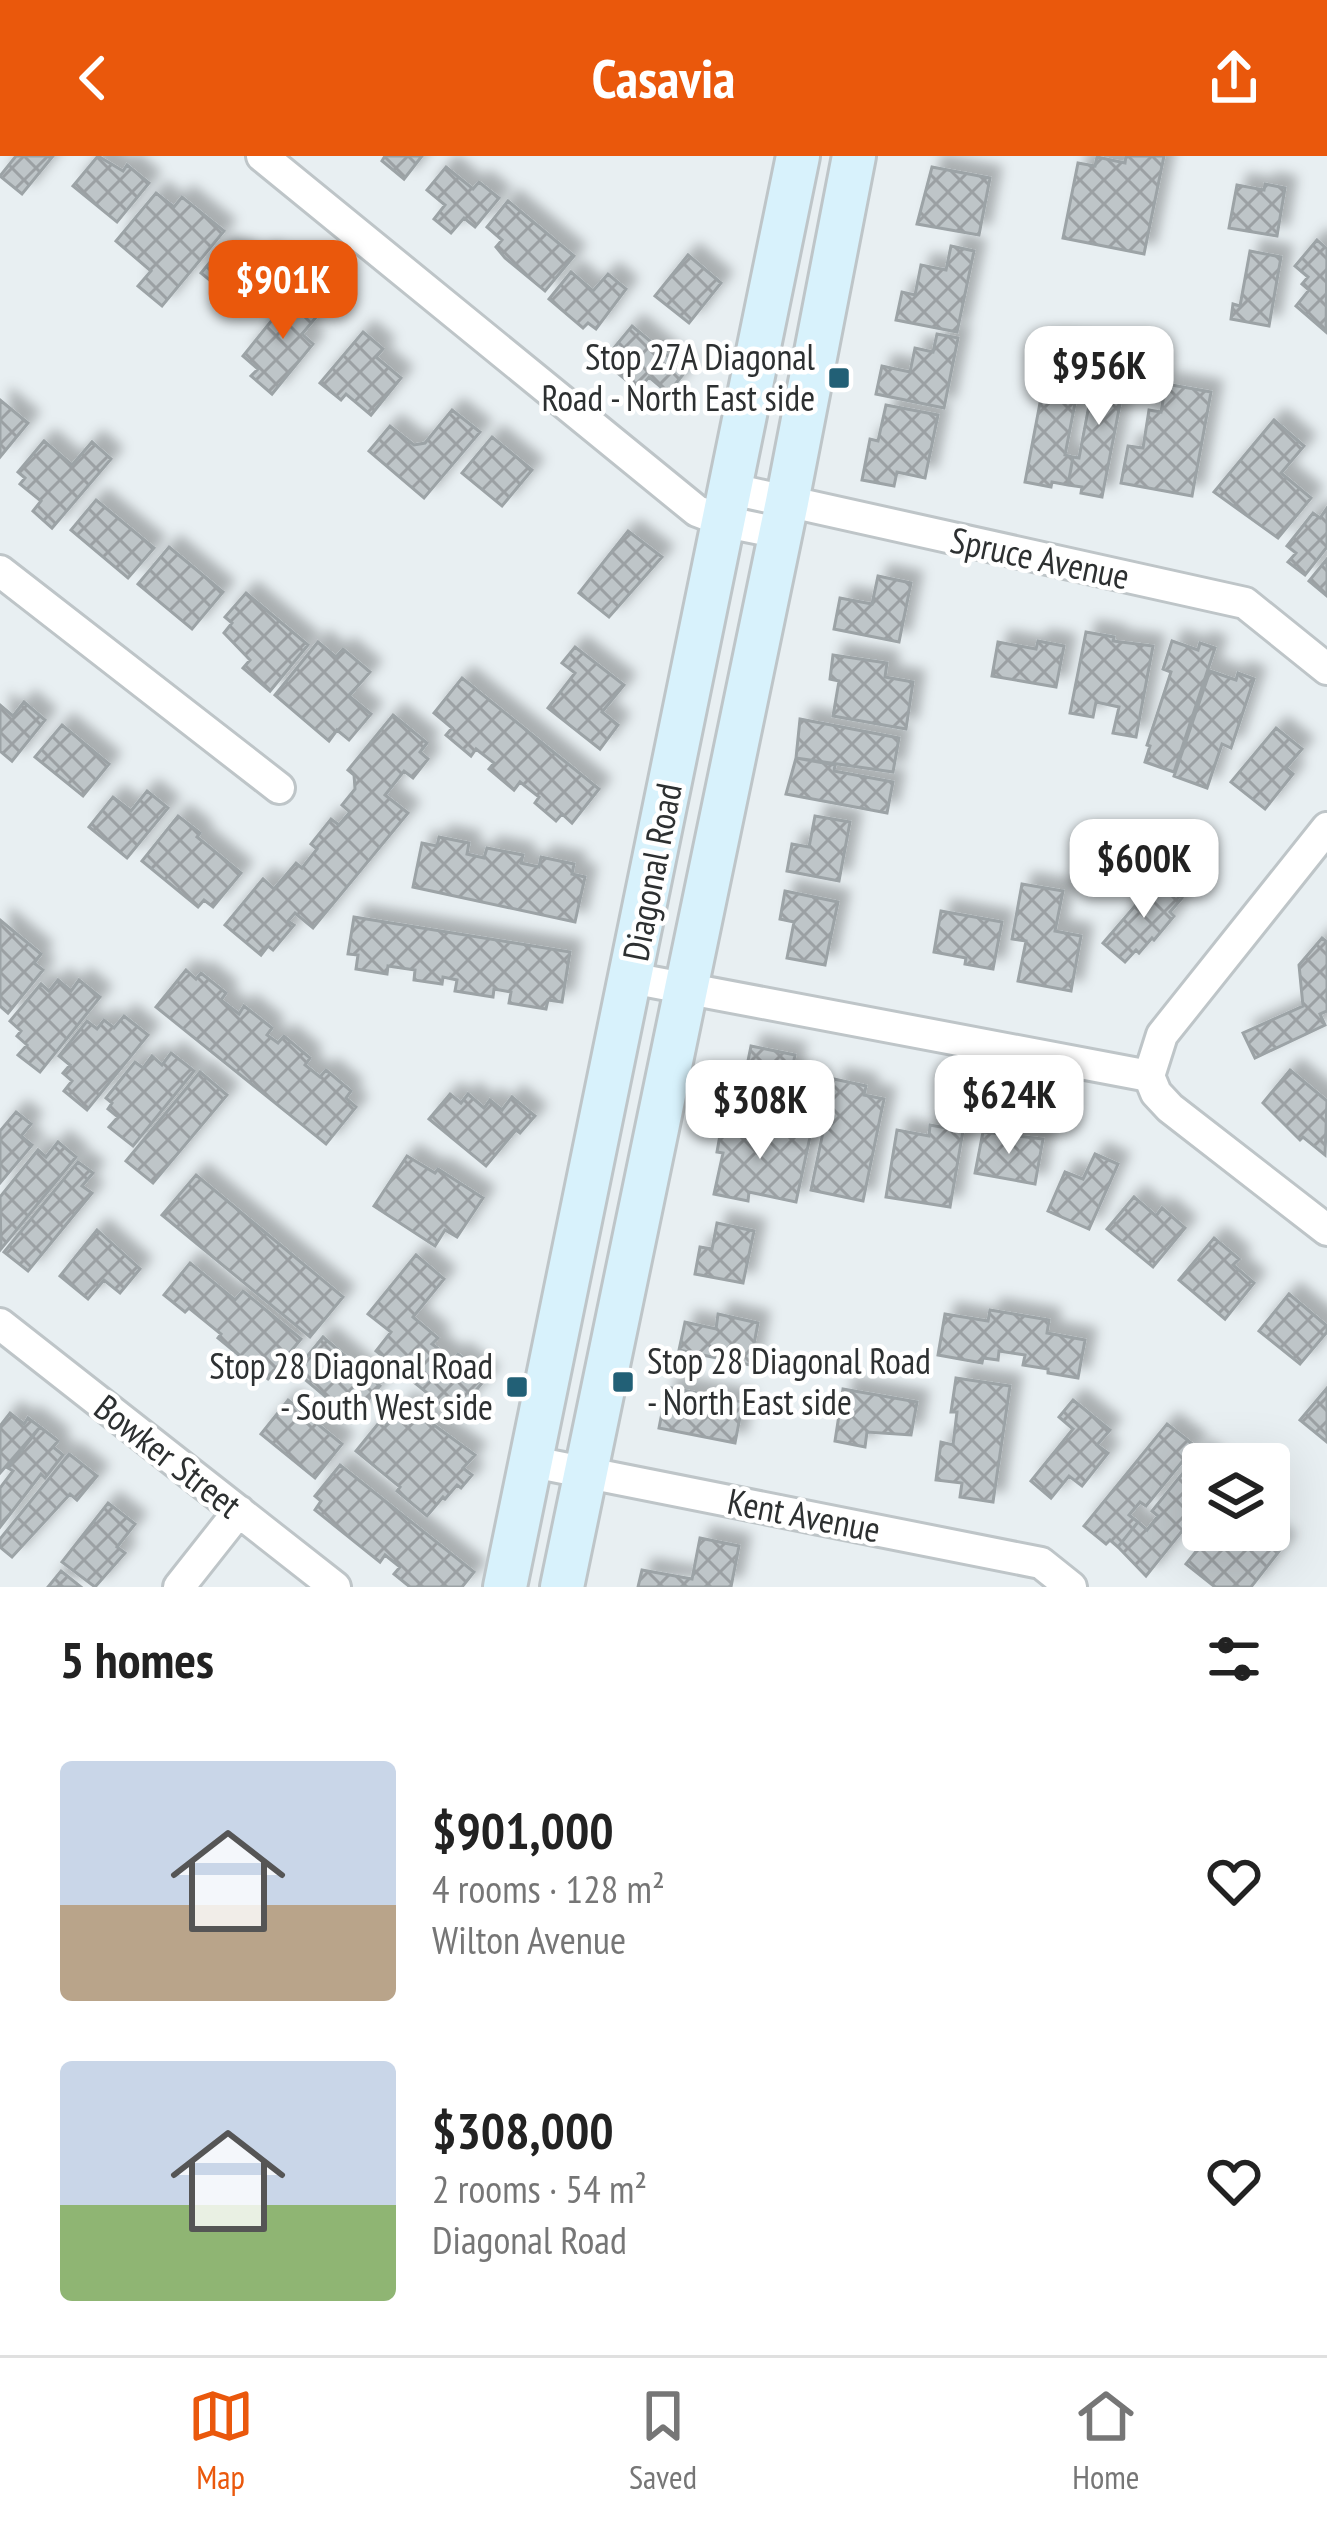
<!DOCTYPE html>
<html lang="en">
<head>
<meta charset="utf-8">
<style>
	:root { --surface:#fff; --page:#f6f6f6; --text:#222; --muted:#767676; --line:#e0e0e0; --accent:#ea580c }
	body { margin:0; font-family:"PT Sans Narrow",sans-serif; background:var(--page); color:var(--text); height:100vh; display:flex; flex-direction:column; font-size:45px; white-space:nowrap }
	* { box-sizing:border-box; margin:0 }
	p { font-size:39px; color:var(--muted) }
	.icon { flex:none; width:66px; height:66px; fill:none; stroke:currentColor; stroke-width:2; stroke-linecap:round; stroke-linejoin:round }
	.map { position:relative; height:1431px; overflow:hidden }
	.sheet { display:flex; flex-direction:column; background:var(--surface); flex:1 }
	.sheet>* { flex:none }
	.fabs { position:absolute; left:1182px; top:1287px; display:grid; gap:24px }
	.fabs a { display:grid; place-items:center; width:108px; height:108px; border-radius:12px; background:var(--surface); box-shadow:0 12px 48px #0002; font-size:60px }
	.price { position:absolute; translate:-50% -102px; padding:0 27px; border-radius:24px; background:#fff; color:#222; font-size:39px; line-height:78px; filter:drop-shadow(0 3px 6px #0008) }
	.price::after { content:''; position:absolute; left:50%; top:72px; width:36px; height:27px; margin-left:-18px; background:inherit; clip-path:polygon(0 0,100% 0,50% 100%) }
	.price.on { background:var(--accent); color:#fff }
	ul { padding:0; list-style:none }
	li { display:flex; align-items:center; gap:36px; height:300px; padding:0 60px }
	li span { display:grid; place-items:center; flex:none; width:336px; height:240px; border-radius:12px; color:#555 }
	li>.icon { margin-inline-start:auto }
	span .icon { width:144px; height:144px; fill:#fffc; stroke-width:1 }
	li b { font-size:51px }
	h2 { display:flex; justify-content:space-between; align-items:center; height:144px; padding:0 60px; font-size:51px }
	header { display:flex; justify-content:space-between; align-items:center; height:156px; padding:0 60px; background:var(--accent); color:#fff; font-size:54px; font-weight:800 }
	.menu { display:flex; justify-content:space-around; align-items:center; height:168px; border-top:3px solid var(--line); background:var(--surface); font-size:33px; color:var(--muted) }
	.menu a { display:grid; justify-items:center; gap:6px }
	.menu .on { color:var(--accent) }
	.map>svg:first-child { display:block }
</style>
</head>
<body>
<header><svg class="icon" aria-label="back" viewBox="0 0 24 24"><path d="M15 5l-7 7 7 7"/></svg>Casavia<svg class="icon" aria-label="share" viewBox="0 0 24 24"><path d="M12 15V3M7 8l5-5 5 5M5 13v7h14v-7"/></svg></header>
<div class="map">
<svg width="1327" height="1431" viewBox="0 0 1327 1431">
	<defs>
		<pattern id="building-cross-hatch" width="8" height="8" patternUnits="userSpaceOnUse" patternTransform="scale(3)"><rect width="8" height="8" fill="#bec5c8"/><path d="M0 0l8 8M0 8l8-8" fill="none" stroke="#9ba0a3"/></pattern>
		<filter id="shadow"><feDropShadow dx="11" dy="-11" stdDeviation="6" flood-color="#0004"/></filter>
	</defs>
	<rect width="100%" height="100%" fill="#e8eff2"/>
	<path fill="url(#building-cross-hatch)" stroke="#9ca3a6" stroke-width="3" filter="url(#shadow)" d="M16,0H53L22,38L0,20Z
		M98,0L123,15L127,9L149,27L117,66L73,30Z
		M385,0H422L404,23L382,5Z
		M1126,0H1164L1144,98L1063,82L1078,7L1095,10L1097,1L1125,7Z
		M446,11L473,33L479,26L499,42L475,71L464,62L451,77L434,63L445,49L427,34Z
		M932,11L990,22L979,79L917,68Z
		M1265,28L1285,32L1277,80L1229,72L1237,29L1264,34Z
		M156,37L174,51L182,41L224,75L162,150L138,130L151,115L116,85Z
		M508,45L574,100L545,135L505,102L496,91L502,84L487,71Z
		M1317,84L1327,93L1326,176L1296,150L1309,134L1302,128L1308,121L1295,110Z
		M223,90L233,98L236,94L255,110L265,98L284,113L249,156L201,117Z
		M951,90L974,95L957,176L896,164L902,136L915,139L921,109L946,114Z
		M1250,95L1281,101L1269,170L1231,163L1233,148L1240,150Z
		M688,99L721,127L689,167L655,140Z
		M571,116L593,135L608,118L626,133L596,173L588,167L583,172L549,143Z
		M297,133L322,154L302,178L313,188L272,238L251,220L258,213L243,200Z
		M632,170L686,215L668,237L649,221L638,234L603,205Z
		M363,176L383,193L376,201L401,222L371,259L346,238L341,244L320,227Z
		M937,178L958,182L944,252L876,238L882,210L910,216L915,192L933,196Z
		M1051,189L1085,196L1065,299L1073,301L1068,329L1052,326L1051,331L1025,326Z
		M1098,201L1128,207L1102,341L1081,337L1082,331L1068,329L1073,301L1079,302Z
		M1166,228L1211,236L1192,340L1121,327L1128,290L1143,292L1149,254L1161,256Z
		M0,244L28,267L0,301Z
		M886,249L938,259L925,322L897,316L894,330L862,324L870,283L878,285Z
		M452,254L480,276L424,342L369,295L390,270L414,289L425,287Z
		M1274,264L1304,290L1281,317L1311,342L1278,382L1214,336Z
		M492,281L532,314L502,350L462,317Z
		M44,285L72,309L92,286L111,303L52,372L33,355L41,345L20,328L25,322L18,316Z
		M96,344L154,392L128,422L71,374Z
		M1327,352V391L1305,419L1288,406L1296,397L1287,390L1313,357L1320,362Z
		M628,375L662,401L609,461L579,437Z
		M169,391L223,436L192,473L138,428Z
		M1327,403V440L1309,425Z
		M878,420L911,427L899,486L834,473L840,442L872,448Z
		M246,437L308,489L270,535L243,512L250,504L224,477L232,467L225,461Z
		M1086,476L1114,481L1113,485L1153,490L1136,581L1113,577L1119,551L1096,546L1093,561L1070,557Z
		M1038,485L1064,490L1056,531L992,520L998,486L1036,493Z
		M1172,485L1198,494L1200,487L1215,492L1174,616L1145,606L1150,590L1147,589L1171,516L1163,513Z
		M318,486L336,501L343,493L370,516L349,540L371,558L349,584L337,574L329,585L275,539Z
		M575,491L624,529L602,556L618,569L600,593L548,552L575,517L562,507Z
		M833,499L887,507L885,521L913,526L906,573L833,560L839,525L830,523Z
		M1210,515L1236,524L1238,517L1254,523L1231,592L1222,588L1207,632L1174,620Z
		M462,522L599,633L572,667L562,658L556,665L535,647L539,641L520,626L514,634L489,613L494,607L476,593L471,600L446,579L452,572L434,557Z
		M24,546L45,564L12,605L0,595V549L13,560Z
		M393,559L427,587L420,596L428,603L413,622L404,615L385,639L408,657L313,772L295,757L288,765L294,769L273,794L268,790L261,799L225,769L263,723L274,733L296,707L302,712L317,693L311,688L331,663L339,669L350,656L342,649L355,633L354,619L348,614Z
		M800,563L899,582L893,616L796,602Z
		M62,569L109,608L83,640L35,601Z
		M1276,572L1302,593L1286,612L1293,618L1265,653L1231,626Z
		M796,602L835,609L834,615L893,626L887,657L786,638Z
		M147,635L168,652L127,702L89,671L113,641L131,655Z
		M178,660L200,677L197,681L241,717L213,751L204,744L198,751L142,705Z
		M815,660L850,666L839,725L787,715L792,688L809,691Z
		M439,681L469,687L467,698L484,702L487,692L523,699L521,707L539,711L541,701L574,708L572,718L585,721L575,766L413,731L422,687L437,690Z
		M1159,722L1182,742L1170,756L1174,760L1154,784L1152,782L1139,797L1136,794L1125,806L1103,787Z
		M1022,728L1063,735L1055,775L1081,780L1071,835L1018,825L1026,785L1012,783Z
		M785,735L838,746L825,809L787,802L794,766L780,763Z
		M941,755L1002,766L993,813L965,808L966,802L934,796Z
		M354,761L570,796L562,846L548,844L546,853L509,847L511,836L494,833L493,841L455,835L457,824L443,821L442,828L414,824L415,814L388,810L387,818L356,813L358,799L348,798Z
		M0,764L41,798L34,807L43,814L8,857L0,850Z
		M1322,782L1327,786V855L1320,858L1325,869L1255,902L1243,877L1303,850L1299,809Z
		M186,814L196,823L201,817L226,837L221,844L239,858L244,850L272,872L267,879L278,887L284,880L310,902L305,909L320,921L326,914L351,935L346,942L356,951L326,988L156,851Z
		M58,824L71,835L79,824L100,841L40,916L18,899L27,889L17,880L21,875L10,865L41,828L49,835Z
		M124,860L148,879L87,954L64,935L72,925L63,917L70,909L59,900L87,865L97,873L104,864L114,872Z
		M751,890L795,899L783,958L739,949Z
		M171,897L194,915L133,990L109,971L118,961L108,953L112,947L106,942L135,906L143,912L152,900L162,909Z
		M1290,914L1327,945L1325,999L1303,981L1300,984L1263,947Z
		M200,916L227,939L153,1027L126,1005Z
		M834,923L866,930L864,939L884,943L863,1045L811,1034Z
		M450,938L461,947L468,938L484,952L490,944L502,954L512,941L535,960L520,977L516,974L486,1010L429,963Z
		M16,956L31,968L21,980L32,989L0,1027V975Z
		M723,962L810,981L796,1046L749,1036L748,1045L714,1038L723,997L717,996Z
		M930,969L963,975L950,1051L886,1041L897,974L929,980Z
		M983,976L1043,983L1035,1028L975,1017Z
		M58,986L76,1001L1,1093L0,1041L38,994L46,1001Z
		M1095,998L1118,1008L1089,1073L1048,1055L1065,1016L1083,1023Z
		M407,1000L435,1017L438,1013L483,1042L457,1081L445,1074L435,1090L374,1050Z
		M78,1006L93,1017L82,1030L92,1037L28,1115L4,1096Z
		M196,1019L343,1141L310,1181L162,1059Z
		M1134,1041L1156,1060L1162,1052L1185,1072L1153,1111L1107,1073Z
		M717,1067L754,1075L743,1127L695,1118L700,1091L712,1093Z
		M97,1074L140,1113L120,1137L104,1124L88,1143L60,1120Z
		M1214,1082L1239,1103L1233,1109L1254,1127L1225,1163L1179,1124Z
		M416,1099L444,1123L413,1161L438,1182L432,1188L453,1204L458,1198L487,1221L455,1260L376,1195L391,1176L368,1158Z
		M190,1107L235,1144L243,1135L301,1183L268,1223L218,1182L221,1178L189,1152L185,1156L164,1139Z
		M1289,1138L1327,1170V1176L1300,1208L1259,1175Z
		M990,1154L1049,1164L1047,1177L1085,1184L1078,1222L1048,1217V1213L1023,1209L1025,1199L999,1195L998,1204L983,1202L982,1207L938,1199L945,1158L988,1165Z
		M718,1158L758,1167L750,1209L679,1194L685,1166L716,1173Z
		M323,1181L380,1230L352,1263L295,1215Z
		M956,1222L1010,1230L993,1346L960,1341L962,1327L936,1324L941,1286L953,1289L957,1256H951Z
		M667,1231L743,1246L735,1287L659,1272Z
		M1327,1232V1286L1300,1264Z
		M843,1233L917,1246L911,1279L867,1276L865,1291L835,1285Z
		M288,1244L342,1288L315,1322L261,1278Z
		M1073,1244L1110,1274L1097,1289L1108,1297L1082,1330L1069,1320L1051,1342L1031,1325L1073,1273L1059,1261Z
		M404,1247L475,1299L463,1312L472,1319L461,1332L457,1329L445,1343L443,1341L427,1360L397,1335L400,1331L356,1295L382,1263L387,1268Z
		M10,1257L24,1268L28,1262L40,1271L0,1317V1270Z
		M1167,1268L1195,1290L1146,1350L1140,1346L1129,1359L1138,1366L1118,1391L1110,1384L1106,1388L1084,1370Z
		M40,1271L58,1285L53,1291L63,1299L45,1322L41,1318L0,1371V1332L13,1315L8,1312Z
		M1200,1296L1215,1308H1203V1349L1146,1420L1118,1391L1138,1366L1147,1374L1158,1360L1152,1355Z
		M69,1298L97,1320L77,1344L70,1338L12,1401L0,1391V1383Z
		M340,1309L474,1416L462,1431H410L394,1418L400,1411L385,1399L380,1406L315,1354L321,1345L315,1340Z
		M108,1347L135,1368L117,1391L125,1397L95,1431L62,1406Z
		M1203,1372L1265,1374L1284,1389L1251,1431H1215L1186,1408L1206,1383L1199,1377Z
		M700,1382L739,1390L731,1431H638L642,1414L692,1423Z
		M61,1415L81,1431H48Z"/>
	<g fill="none" stroke-linecap="round" stroke-linejoin="round">
		<defs>
			<path id="street" d="M262,0L697,355L726,366L780,377
				M732,333L1245,447L1327,513
				M0,415L279,632
				M631,822L1149,920L1156,937L1170,952L1327,1074
				M1149,920L1162,879L1327,672
				M0,1168L335,1431
				M528,1305L1041,1407L1071,1431
				M179,1431L239,1355"/>
			<path id="secondary" d="M505,1431L798,0
				M562,1431L787,346L854,0"/>
		</defs>
		<use href="#street" stroke="#bec5c8" stroke-width="36"/>
		<use href="#secondary" stroke="#bec5c8" stroke-width="48"/>
		<use href="#street" stroke="#fff" stroke-width="30"/>
		<use href="#secondary" stroke="#d8f2fc" stroke-width="42"/>
	</g>
	<g fill="#226076" stroke="#fff" stroke-width="4.5">
		<rect x="827" y="210" width="24" height="24" rx="6"/>
		<rect x="611" y="1214" width="24" height="24" rx="6"/>
		<rect x="505" y="1219" width="24" height="24" rx="6"/>
	</g>
	<g text-anchor="middle" stroke-width="9" stroke-linejoin="round" paint-order="stroke">
		<g font-size="36" fill="#2d3031" stroke="#fff" text-anchor="end">
			<text x="815" y="214">Stop 27A Diagonal<tspan x="815" dy="41">Road - North East side</tspan></text>
			<text x="647" y="1218" text-anchor="start">Stop 28 Diagonal Road<tspan x="647" dy="41">- North East side</tspan></text>
			<text x="493" y="1223">Stop 28 Diagonal Road<tspan x="493" dy="41">- South West side</tspan></text>
		</g>
		<g font-size="36" fill="#2d3031" stroke="#fff">
			<text transform="translate(1040 402) rotate(12)" y="13">Spruce Avenue</text>
			<text transform="translate(652 716) rotate(-79)" y="13">Diagonal Road</text>
			<text transform="translate(168 1300) rotate(38)" y="13">Bowker Street</text>
			<text transform="translate(804 1359) rotate(11)" y="13">Kent Avenue</text>
		</g>
	</g>
</svg>
<div class="fabs">
<a><svg class="icon" aria-label="layers" viewBox="0 0 24 24"><path d="M12 4l9 5-9 5-9-5zM3 14l9 5 9-5"/></svg></a>
</div>
<b class="price on" style="left:283px;top:186px">$901K</b>
<b class="price" style="left:1099px;top:272px">$956K</b>
<b class="price" style="left:1144px;top:765px">$600K</b>
<b class="price" style="left:1009px;top:1001px">$624K</b>
<b class="price" style="left:760px;top:1006px">$308K</b>
</div>
<section class="sheet">
<h2>5 homes<svg class="icon" aria-label="filters" viewBox="0 0 24 24"><path d="M4 7h16M4 17h16"/><circle cx="9" cy="7" r="2"/><circle cx="15" cy="17" r="2"/></svg></h2>
<ul>
<li><span style="background:linear-gradient(#c9d6e8 60%,#b9a48a 0)"><svg class="icon" aria-label="home" viewBox="0 0 24 24"><path d="M3 11l9-7 9 7M6 9v11h12V9"/></svg></span><div><b>$901,000</b><p>4 rooms · 128 m²</p><p>Wilton Avenue</p></div><svg class="icon" aria-label="heart" viewBox="0 0 24 24"><path d="M12 20l-8-8c-3-5 5-10 8-4 3-6 11-1 8 4z"/></svg></li>
<li><span style="background:linear-gradient(#c9d6e8 60%,#8fb573 0)"><svg class="icon" aria-label="home" viewBox="0 0 24 24"><path d="M3 11l9-7 9 7M6 9v11h12V9"/></svg></span><div><b>$308,000</b><p>2 rooms · 54 m²</p><p>Diagonal Road</p></div><svg class="icon" aria-label="heart" viewBox="0 0 24 24"><path d="M12 20l-8-8c-3-5 5-10 8-4 3-6 11-1 8 4z"/></svg></li>
</ul>
</section>
<nav class="menu">
<a class="on"><svg class="icon" aria-label="map" viewBox="0 0 24 24"><path d="M3 6l6-2 6 2 6-2v14l-6 2-6-2-6 2zM9 4v14M15 6v14"/></svg>Map</a>
<a><svg class="icon" aria-label="saved" viewBox="0 0 24 24"><path d="M7 4h10v16l-5-4-5 4z"/></svg>Saved</a>
<a><svg class="icon" aria-label="home" viewBox="0 0 24 24"><path d="M3 11l9-7 9 7M6 9v11h12V9"/></svg>Home</a>
</nav>
</body>
</html>
